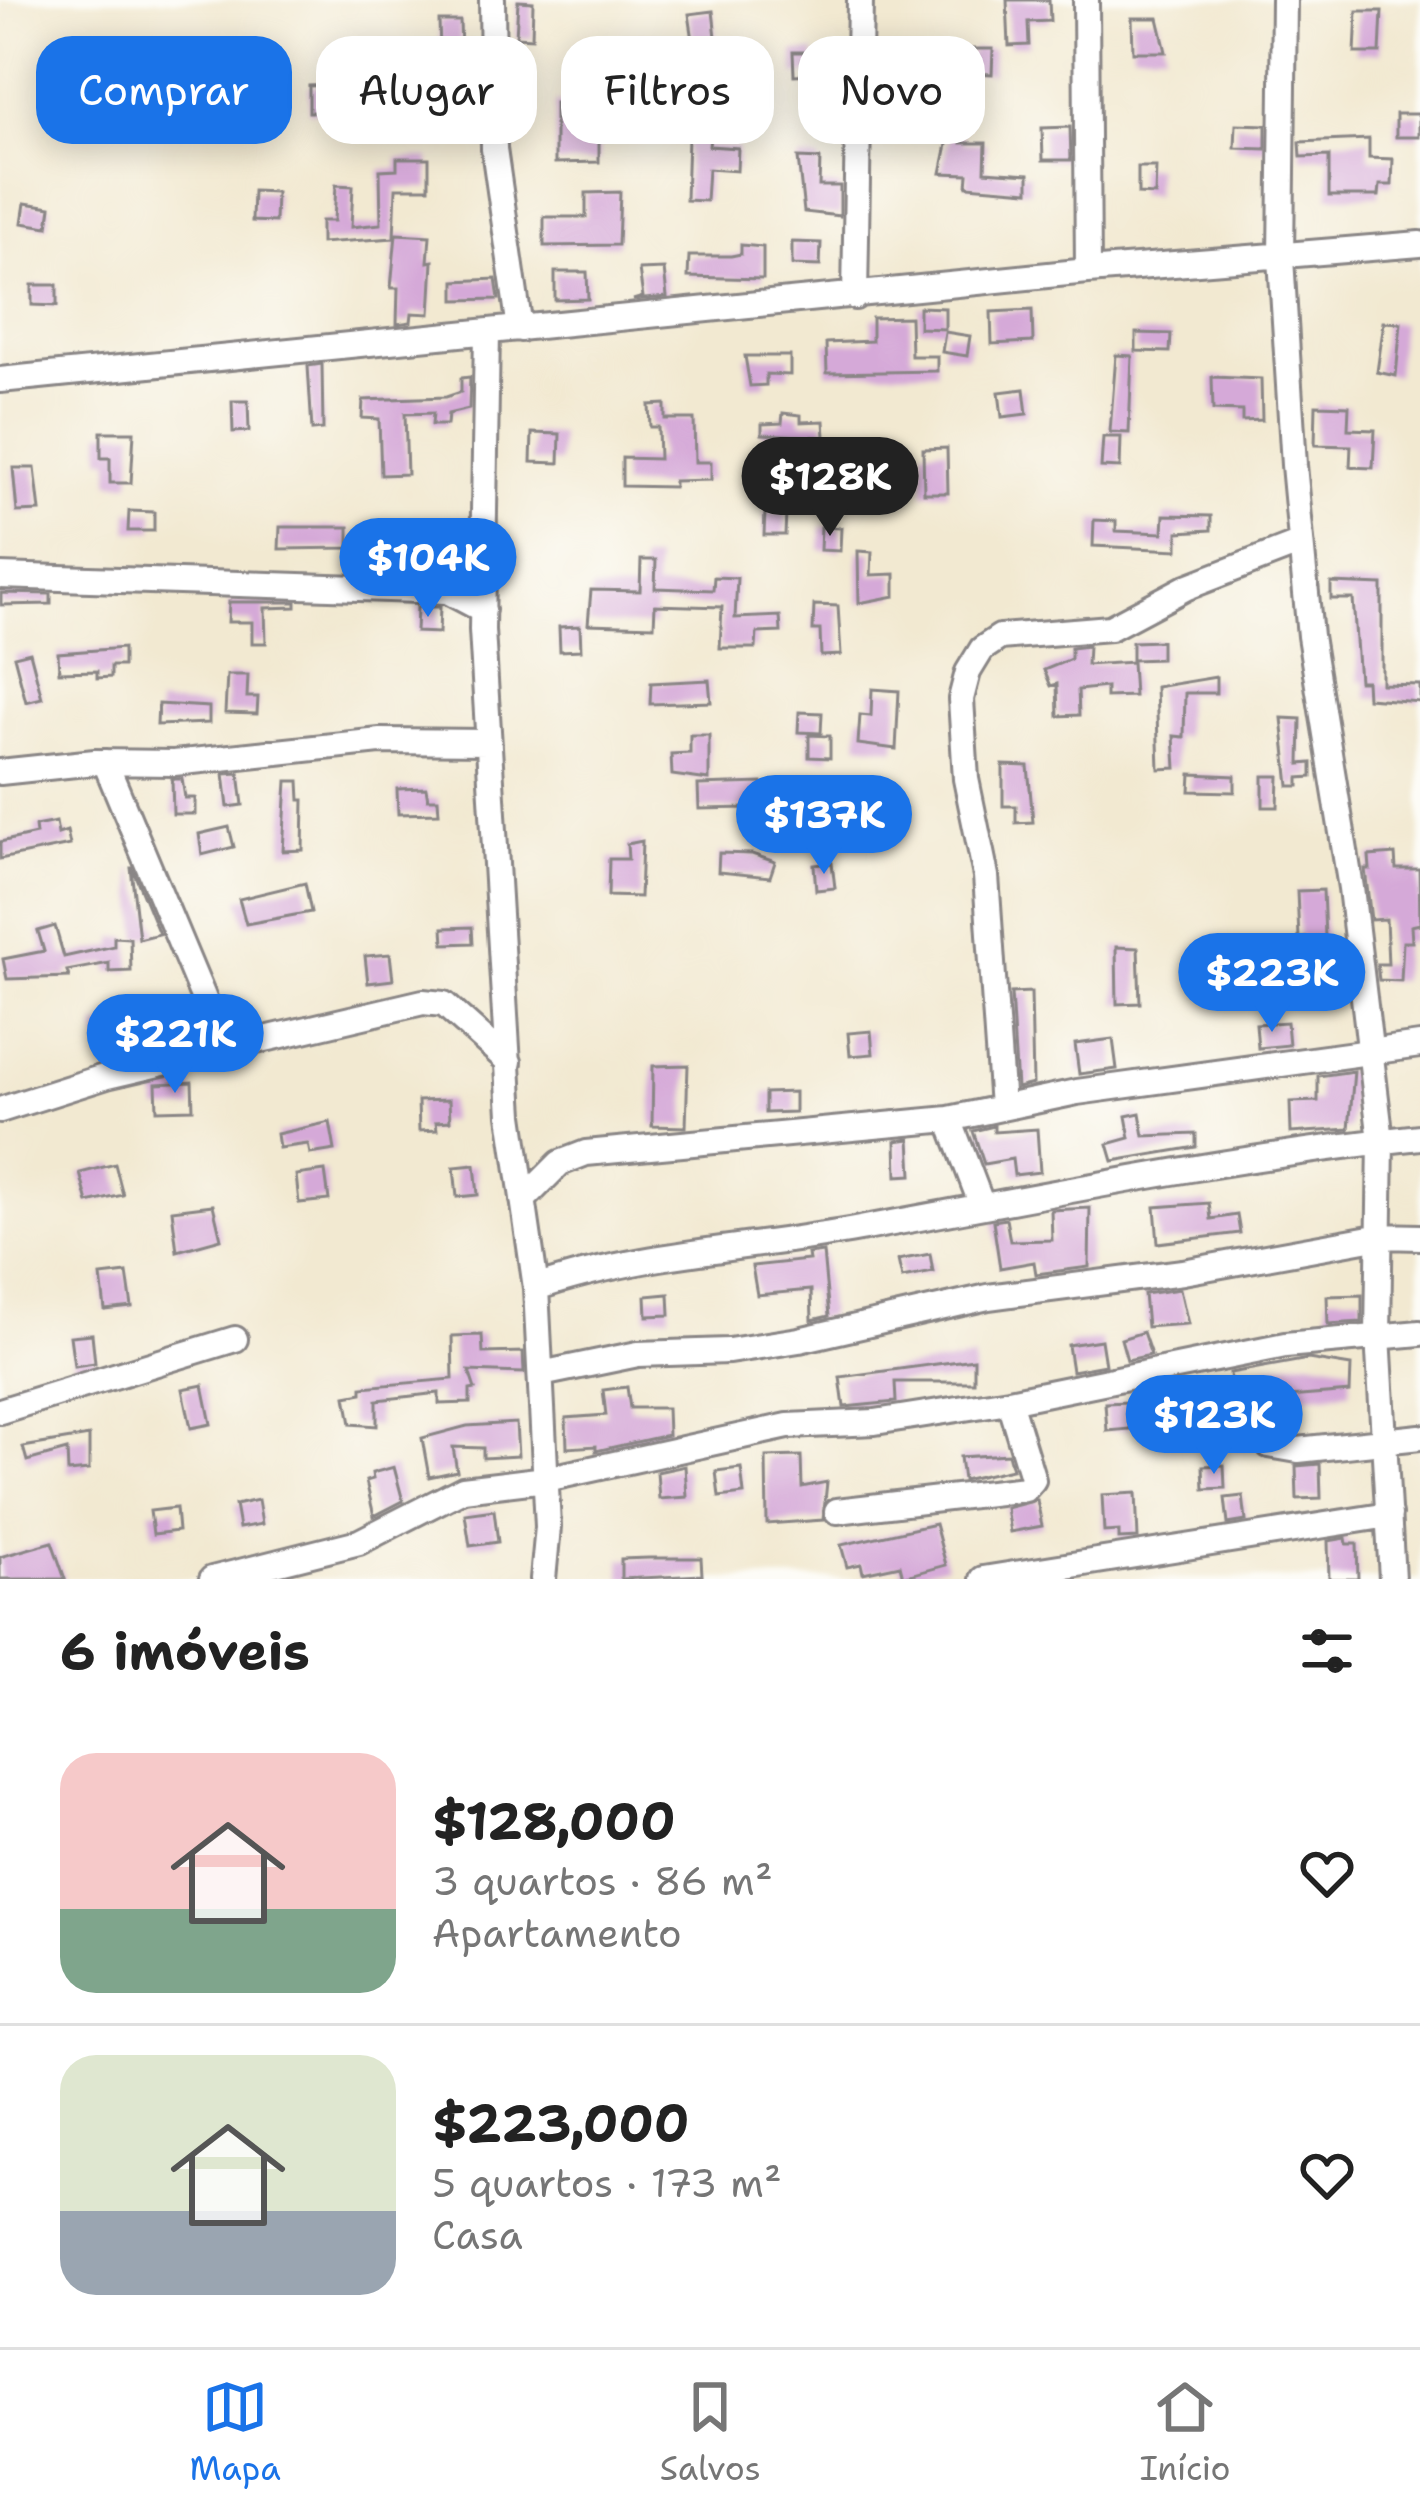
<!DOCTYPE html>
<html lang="pt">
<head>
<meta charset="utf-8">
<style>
	:root { --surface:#fff; --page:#f2f2f2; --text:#222; --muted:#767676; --line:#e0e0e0; --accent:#1a73e8 }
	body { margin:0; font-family:"Shantell Sans",sans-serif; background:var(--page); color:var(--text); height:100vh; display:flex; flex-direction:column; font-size:45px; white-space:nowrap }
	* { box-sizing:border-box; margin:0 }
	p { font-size:39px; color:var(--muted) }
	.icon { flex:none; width:66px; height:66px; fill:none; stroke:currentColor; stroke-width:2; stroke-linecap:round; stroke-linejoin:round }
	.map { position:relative; height:1579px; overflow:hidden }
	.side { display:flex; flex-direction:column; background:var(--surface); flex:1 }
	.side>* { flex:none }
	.guide { position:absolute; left:36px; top:36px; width:1350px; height:108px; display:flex; gap:24px }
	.price { position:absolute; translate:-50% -102px; padding:0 27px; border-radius:42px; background:var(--accent); color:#fff; font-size:39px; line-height:78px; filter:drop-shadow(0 3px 6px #0008) }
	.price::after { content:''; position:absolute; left:50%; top:72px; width:36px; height:27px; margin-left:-18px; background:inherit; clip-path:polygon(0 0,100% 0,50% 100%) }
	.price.current { background:#222; color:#fff }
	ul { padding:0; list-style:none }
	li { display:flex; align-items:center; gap:36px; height:300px; padding:0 60px }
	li+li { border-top:3px solid var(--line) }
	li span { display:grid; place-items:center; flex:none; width:336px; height:240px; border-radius:36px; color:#555 }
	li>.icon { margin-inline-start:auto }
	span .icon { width:144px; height:144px; fill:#fffc; stroke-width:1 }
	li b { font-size:51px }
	h2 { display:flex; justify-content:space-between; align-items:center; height:144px; padding:0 60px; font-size:51px }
	.pill { padding:0 42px; border-radius:36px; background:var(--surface); box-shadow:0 6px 30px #0003; font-size:42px; line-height:108px }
	.pill.current { background:var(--accent); color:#fff }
	.dock { display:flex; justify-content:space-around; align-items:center; height:168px; border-top:3px solid var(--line); background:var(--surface); font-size:33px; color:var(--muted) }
	.dock a { display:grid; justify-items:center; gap:6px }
	.dock .current { color:var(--accent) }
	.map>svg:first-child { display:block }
</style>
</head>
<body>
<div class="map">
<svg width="1420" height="1579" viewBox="0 0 1420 1579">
	<rect width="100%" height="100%" fill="#fdfcf7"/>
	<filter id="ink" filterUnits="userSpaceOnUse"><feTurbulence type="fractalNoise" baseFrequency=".00833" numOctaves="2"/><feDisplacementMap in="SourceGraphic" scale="24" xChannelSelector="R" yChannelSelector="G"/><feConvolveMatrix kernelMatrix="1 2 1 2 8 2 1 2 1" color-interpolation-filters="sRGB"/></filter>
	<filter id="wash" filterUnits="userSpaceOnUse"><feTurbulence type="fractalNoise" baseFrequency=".004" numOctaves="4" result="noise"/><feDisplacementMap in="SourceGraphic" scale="48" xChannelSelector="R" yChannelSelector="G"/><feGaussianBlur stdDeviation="2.7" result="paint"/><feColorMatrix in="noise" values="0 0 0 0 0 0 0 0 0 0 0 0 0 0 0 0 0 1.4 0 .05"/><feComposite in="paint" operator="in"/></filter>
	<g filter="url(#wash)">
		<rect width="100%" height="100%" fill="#f2e9d1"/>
		<g id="blocks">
			<path fill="#d5a9d8" d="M1007,0H1049L1050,21L1028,22L1029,45L1009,46Z
				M518,1L533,2L532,38L516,37Z
				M713,11L716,37L693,40L689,14Z
				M1357,11H1382L1380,53H1355Z
				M1132,18H1158L1166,52H1133Z
				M439,21H460L461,49L476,50V80L450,79V51L440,50Z
				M612,44H639L638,77L611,76Z
				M62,46L105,49L103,95L84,96V74L59,70Z
				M972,49H993L992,74L948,72L949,54L972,55Z
				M793,52H814V74L794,75Z
				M333,85V112H309V86Z
				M257,88V113H225V89Z
				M555,103L581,104L580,138L599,137V162L555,163Z
				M1396,114H1419V137H1396Z
				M1236,124L1266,125V149L1235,148Z
				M1070,127L1071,160H1043L1042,128Z
				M950,130L963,132L962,143H986L985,171L1029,174V191L967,186L968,174L941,173Z
				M688,137H710L709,146L738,148L737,171L708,169L706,201L686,200Z
				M1369,139V158L1393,159L1392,185H1380L1379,196H1329V156L1301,157L1300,142Z
				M397,158H429V188H396L394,238L321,243V221H334L336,185L353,186L351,227L381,224L380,170L397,169Z
				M798,158L820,159L819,186H840V216L804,212Z
				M1138,167H1156L1155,195L1138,194Z
				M253,191L276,192L275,222L252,221Z
				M620,192L618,245L544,246V217H586V193Z
				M25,203L51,207L48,227L22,223Z
				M396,234L430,236L428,262L433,261L430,314L412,313L411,322L397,324L398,288H391Z
				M792,242L821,243L820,266L792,265Z
				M741,245L763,247V279L688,277L689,256H731L741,254Z
				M664,269L667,297L633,300L643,297L639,270Z
				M555,272H587L588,299L555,300Z
				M496,279L499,299L455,300V281Z
				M32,285H57V306L32,305Z
				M919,307L945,308V329L919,328Z
				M1032,310L1033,342L992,344L991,312Z
				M910,317L911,356H937V371L827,373L826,343L872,341V318Z
				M1384,322L1401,323L1396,376L1377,372Z
				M945,332L970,336L967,356L942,352Z
				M1136,333L1171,334L1170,352L1136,351Z
				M1116,355L1132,356L1129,433L1110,432Z
				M745,356H790V375L766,374V385L750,386Z
				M322,364L323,429L312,430L308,366Z
				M470,377L469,409L448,414L447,425H432L433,413L405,414L407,474L381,475L379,419L362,418L363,400L446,397L461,392V378Z
				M1212,377L1261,379L1262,420L1242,421V411L1213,410Z
				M1024,389L1027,414L1002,417L999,392Z
				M232,401H248L249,431L233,432Z
				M665,404V419H694L695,462H711V480L674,481V487L622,486V458L659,459L658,427H650L649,405Z
				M1316,405L1349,406L1348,429L1375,430L1373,468L1350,467L1351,446L1315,445Z
				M783,413L801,415V422L824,421L825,437L762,434V424L782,423Z
				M101,432H134L131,483H110V458H101Z
				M532,433L560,434L559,463L531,462Z
				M1103,437H1121L1120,468L1101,467Z
				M947,448L948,493H924L923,449Z
				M13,468H35L40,511L17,512Z
				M129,511L154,512V531H128Z
				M765,512L786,513L785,535H764Z
				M1164,515L1211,516V530L1178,532V550L1093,546L1094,520L1116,521V531L1163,533Z
				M280,527H349V548L279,549Z
				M821,527L841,528L840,551L820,550Z
				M384,533L410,534L409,552L384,551Z
				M858,551L872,552L871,575L895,574V596L859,603Z
				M641,560H656L655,588L713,590L714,577L737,578L735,618L780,616L781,632L757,633L756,648H720L722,607L655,605L654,626L588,624L591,590L640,591Z
				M1331,583L1382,585V684L1420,685V702L1367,698L1366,681H1359L1353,599H1331Z
				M1,593L51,594V604L1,605Z
				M229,602H296V607L265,608L266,643H252V622H228Z
				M814,605L838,606L841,655L821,656L820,630H813Z
				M417,607H440L439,633L416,632Z
				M580,626L581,650L560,651L559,627Z
				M1161,641V659L1132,660V642Z
				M1088,646L1087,665L1132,662L1134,696L1106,697V687L1078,690L1079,715L1058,716L1057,684L1051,686L1044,670L1071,659V648Z
				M123,648V666H111V677L97,678V671L59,672L58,653Z
				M30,652L42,698L26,702L14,656Z
				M227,675H248L247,697H258L257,714L225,713Z
				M1216,677V693H1185L1184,737L1174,736L1176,768L1159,769L1156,687Z
				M709,680L711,702L650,704L651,683Z
				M872,689L899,691L896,749L858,744L860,715L871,716Z
				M158,704L209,707V723L157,725Z
				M799,712L822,713L821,733L798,732Z
				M1282,718L1301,719L1300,764L1312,763V777L1299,778V786H1289Z
				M690,735H709V780L672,775L671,754L690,753Z
				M809,735L830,736V758L809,757Z
				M1003,765L1028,766L1033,822L1016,823V806H1003Z
				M239,773L243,805L228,807L224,774Z
				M1191,774L1235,776V792L1190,791Z
				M1263,776H1279L1278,807H1263Z
				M172,779H182L185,798H195V814H173Z
				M855,779L856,797L769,799L768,789Z
				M287,781H299L300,800H304L303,850L283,851Z
				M762,783L765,821L751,822L749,808L699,809L698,785Z
				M426,788L428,799H438L439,813L398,814L397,789Z
				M56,822L58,834L67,831L70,845L0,859V842L36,834L35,826Z
				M229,827L234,847L202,855L199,834Z
				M642,841L640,897L608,896L609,859H628L627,844Z
				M719,853L752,854L775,862L770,877L718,872Z
				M1395,854L1396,869H1419L1420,924L1411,926L1412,942H1403L1401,981L1379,980L1377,964H1388L1386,919L1371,920L1365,869H1370L1369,856Z
				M832,863L835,888L816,890L814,865Z
				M131,868H132L159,934L139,939Z
				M305,883L311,912L246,924L239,899Z
				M1323,890L1325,937L1299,938L1297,891Z
				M55,926L64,957L114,946V937L130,938L131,971L109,972V963L67,971L69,977L7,979L3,959L44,951L38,931Z
				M472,927L473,943L444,944L443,928Z
				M1116,947L1138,948L1140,1003L1117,1004Z
				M1218,948L1222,978L1197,981L1193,951Z
				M390,954L393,980L368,983L365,956Z
				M1031,992L1033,1084L1017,1088L1011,993Z
				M188,1003L196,1022L176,1027L179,1041L161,1044L159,1036L102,1052L95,1027Z
				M1287,1022L1289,1045L1258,1048L1256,1024Z
				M871,1031L873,1054L850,1056L848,1033Z
				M1113,1039L1117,1069L1079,1074L1075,1044Z
				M688,1065L686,1127L652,1126L653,1066Z
				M1354,1071L1349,1129L1291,1133L1290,1102L1318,1101V1076Z
				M192,1082L193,1109L157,1110L156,1084Z
				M795,1092V1112L765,1113V1093Z
				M449,1100L450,1121L436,1122L437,1130L419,1131L418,1101Z
				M1140,1113L1144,1136L1196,1134V1147L1113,1161L1108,1144L1130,1138L1126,1116Z
				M330,1122L335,1150L310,1154L308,1144L279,1148L277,1134Z
				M994,1126V1132L1037,1129L1040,1172L1014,1175L1012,1159L984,1164L973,1131Z
				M910,1139L912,1175L897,1176L896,1141Z
				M115,1164L123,1195L88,1203L80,1173Z
				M475,1165L478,1195L457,1197L454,1167Z
				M325,1171L329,1200L299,1203L296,1175Z
				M1209,1203L1211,1219L1237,1215L1240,1233L1158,1243L1155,1207Z
				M213,1205L221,1239L177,1251L172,1210Z
				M1090,1208L1089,1267L1036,1274L1034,1262L1000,1268L993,1221L1006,1219L1010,1241L1052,1240L1051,1210Z
				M823,1252L829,1316L812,1320L811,1290L757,1295L752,1266L809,1260L808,1254Z
				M930,1254L933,1272L902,1278L898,1260Z
				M127,1273L132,1307L105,1310L101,1276Z
				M1180,1289L1188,1324L1147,1327L1144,1294Z
				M669,1294L670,1315L647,1316L646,1296Z
				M1362,1295V1322L1328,1324L1327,1296Z
				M1143,1332L1151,1355L1127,1360L1121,1339Z
				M92,1334L95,1363L74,1366L70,1336Z
				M482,1335L483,1353L523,1352L524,1373L469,1371L475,1389L470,1390V1403L439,1404V1393L377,1400V1426L351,1424L346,1396L362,1393V1387L453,1379L452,1336Z
				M1101,1340L1105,1365L1072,1371L1068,1345Z
				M974,1359V1382H895L896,1402L844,1407L840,1377Z
				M1308,1359L1351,1366L1350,1392L1251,1400L1253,1414L1242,1429L1251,1447L1237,1449L1230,1373Z
				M203,1385L211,1424L191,1428L183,1389Z
				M627,1387L630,1408H667L668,1435L596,1451V1446L567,1448L566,1418L606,1415L603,1390Z
				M1128,1402L1130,1429L1107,1431L1105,1403Z
				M516,1423L518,1456L483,1458V1448L453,1447L457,1471L429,1477L422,1438L467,1426Z
				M89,1436V1470L68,1472L67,1450L27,1461L23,1447Z
				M1008,1454L1012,1469L963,1480L960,1457Z
				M801,1456L802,1487L827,1482L823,1520L767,1524L766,1457Z
				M1320,1464L1321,1498L1297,1499L1296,1466Z
				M1224,1465L1225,1488L1204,1489L1203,1466Z
				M685,1466L687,1497L659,1499L657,1472Z
				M394,1467L403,1501L374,1516L366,1481L373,1479L372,1473Z
				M741,1468L744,1494L719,1497L716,1471Z
				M1136,1493L1138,1538L1119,1539V1531L1104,1532L1102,1495Z
				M1243,1496L1246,1521L1228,1524L1225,1498Z
				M258,1500L262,1524L239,1528L235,1505Z
				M1037,1500L1042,1526L1010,1532L1006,1508Z
				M176,1508L178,1531L153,1534L150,1511Z
				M494,1510L498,1542L470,1546L465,1514Z
				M935,1524L946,1565L903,1577L900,1565L863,1573L861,1564L847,1567L841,1545Z
				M1346,1538L1347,1544H1357L1358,1579H1329L1328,1541Z
				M52,1542L65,1579H0V1557Z
				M649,1558H701L702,1575L621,1579V1559Z"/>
		</g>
	</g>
	<g filter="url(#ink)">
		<use href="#blocks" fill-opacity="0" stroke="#8a8686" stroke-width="3"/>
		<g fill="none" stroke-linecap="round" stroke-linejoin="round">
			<defs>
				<path id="minor" d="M492,0L494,149L520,329
					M1086,0L1088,271
					M1284,0L1281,258L1294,465L1310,636L1351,888L1381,1141L1378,1335L1392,1579
					M855,297L860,0
					M487,332L482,630L511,1115L536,1288L548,1527L543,1579
					M0,380L1088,271L1420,244
					M0,576L447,591L483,610
					M105,762L224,1047
					M0,772L95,762L174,763L380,741L488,742
					M1002,1107L986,876L966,779L961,699L968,672L982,649L1000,637L1110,628L1187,587L1301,543
					M0,1110L107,1076L423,1002L444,1004L509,1062
					M949,1119L981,1203
					M523,1200L560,1163L586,1153L949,1119L1077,1092L1420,1045
					M536,1288C640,1252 752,1249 860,1229C1046,1195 1231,1157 1420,1137
					M541,1374L638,1354L729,1351L799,1340L988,1297L1183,1272L1381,1236L1420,1237
					M0,1411L235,1339
					M1258,1429L1269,1445L1298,1450L1420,1437
					M837,1511L1025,1489L1033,1480L1009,1401
					M212,1579L359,1542L463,1489L546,1479L788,1426L875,1422L1009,1401L1285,1345L1420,1333
					M983,1579L1389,1515"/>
			</defs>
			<use href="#minor" stroke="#8a8686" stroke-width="30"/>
			<use href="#minor" stroke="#fff" stroke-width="24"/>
		</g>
	</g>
</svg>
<b class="price current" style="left:830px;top:539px">$128K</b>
<b class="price" style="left:428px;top:620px">$104K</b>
<b class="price" style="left:824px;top:877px">$137K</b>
<b class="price" style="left:1272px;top:1035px">$223K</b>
<b class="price" style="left:175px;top:1096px">$221K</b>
<b class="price" style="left:1214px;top:1477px">$123K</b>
<div class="guide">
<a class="pill current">Comprar</a>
<a class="pill">Alugar</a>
<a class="pill">Filtros</a>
<a class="pill">Novo</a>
</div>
</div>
<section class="side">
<h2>6 imóveis<svg class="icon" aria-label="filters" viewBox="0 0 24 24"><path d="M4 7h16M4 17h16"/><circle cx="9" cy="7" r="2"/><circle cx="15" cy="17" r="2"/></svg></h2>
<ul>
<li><span style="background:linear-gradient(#f6c9c9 65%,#7fa58c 0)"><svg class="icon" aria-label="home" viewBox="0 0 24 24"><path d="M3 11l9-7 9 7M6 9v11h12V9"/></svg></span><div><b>$128,000</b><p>3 quartos · 86 m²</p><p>Apartamento</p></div><svg class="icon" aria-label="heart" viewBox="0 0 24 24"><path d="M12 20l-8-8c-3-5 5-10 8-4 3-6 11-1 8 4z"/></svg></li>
<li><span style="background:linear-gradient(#dfe7d0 65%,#9aa5b1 0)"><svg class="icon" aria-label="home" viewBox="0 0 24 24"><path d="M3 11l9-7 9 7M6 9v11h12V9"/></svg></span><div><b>$223,000</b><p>5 quartos · 173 m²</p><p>Casa</p></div><svg class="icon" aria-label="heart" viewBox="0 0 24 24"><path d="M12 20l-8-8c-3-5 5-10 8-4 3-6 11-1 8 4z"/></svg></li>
</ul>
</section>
<nav class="dock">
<a class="current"><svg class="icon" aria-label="map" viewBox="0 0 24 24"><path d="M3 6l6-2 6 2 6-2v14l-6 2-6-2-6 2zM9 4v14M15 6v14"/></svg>Mapa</a>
<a><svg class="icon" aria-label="saved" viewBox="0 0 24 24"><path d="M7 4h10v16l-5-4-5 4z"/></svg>Salvos</a>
<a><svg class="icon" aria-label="home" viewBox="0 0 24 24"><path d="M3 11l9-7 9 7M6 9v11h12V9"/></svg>Início</a>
</nav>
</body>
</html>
